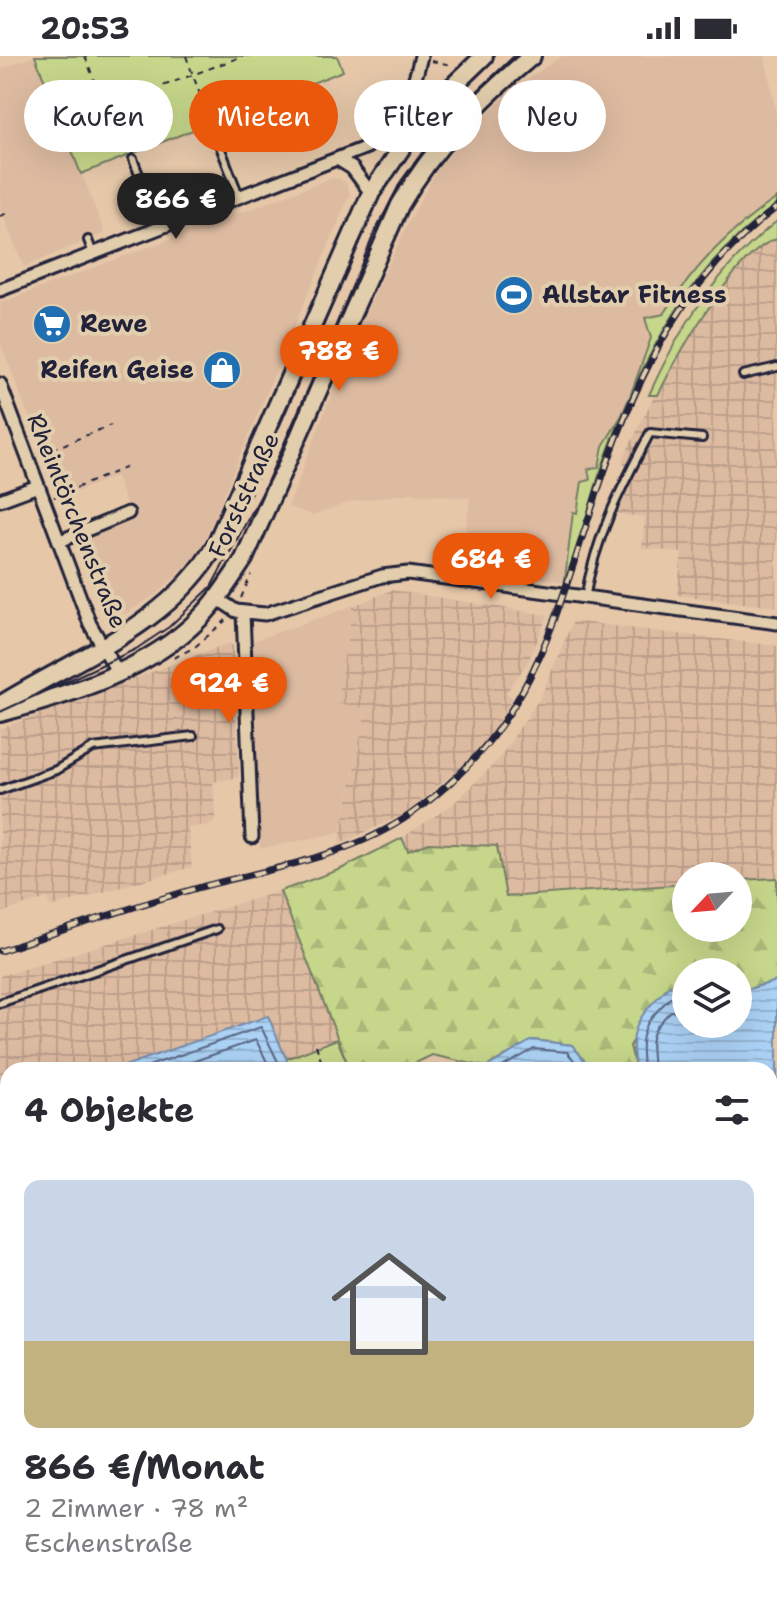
<!DOCTYPE html>
<html lang="de">
<head>
<meta charset="utf-8">
<style>
	:root { --surface:#fff; --page:#f7f7f7; --text:#2b2b33; --muted:#7c7c81; --accent:#ea580c }
	body { margin:0; font-family:"Shantell Sans",sans-serif; background:var(--page); color:var(--text); height:100vh; display:flex; flex-direction:column; font-size:30px; white-space:nowrap }
	* { box-sizing:border-box; margin:0 }
	p { font-size:26px; color:var(--muted) }
	.icon { flex:none; width:44px; height:44px; fill:none; stroke:currentColor; stroke-width:2; stroke-linecap:round; stroke-linejoin:round }
	.map { position:relative; flex:1; overflow:hidden }
	.sheet { position:absolute; left:0px; top:1006px; width:778px; height:538px; display:flex; flex-direction:column; background:var(--surface); border-radius:24px 24px 0 0; box-shadow:0 8px 32px #0002 }
	.sheet>* { flex:none }
	.top-card { position:absolute; left:24px; top:24px; width:730px; height:72px; display:flex; gap:16px }
	.needle { width:52px; rotate:244deg }
	.fabs { position:absolute; left:672px; top:806px; display:grid; gap:16px }
	.fabs a { display:grid; place-items:center; width:80px; height:80px; border-radius:50%; background:var(--surface); box-shadow:0 8px 32px #0002; font-size:40px }
	.price { position:absolute; translate:-50% -68px; padding:0 18px; border-radius:28px; background:var(--accent); color:#fff; font-size:26px; line-height:52px; filter:drop-shadow(0 2px 4px #0008) }
	.price::after { content:''; position:absolute; left:50%; top:48px; width:24px; height:18px; margin-left:-12px; background:inherit; clip-path:polygon(0 0,100% 0,50% 100%) }
	.price.active { background:#222; color:#fff }
	ul { padding:0; list-style:none }
	li { display:grid; align-content:center; gap:16px; height:424px; padding:0 24px }
	li span { display:grid; place-items:center; height:248px; border-radius:16px; color:#555 }
	li>.icon { margin-inline-start:auto }
	span .icon { width:144px; height:144px; fill:#fffc; stroke-width:1 }
	li b { font-size:34px }
	h2 { display:flex; justify-content:space-between; align-items:center; height:96px; padding:0 24px; font-size:34px }
	.tag { padding:0 28px; border-radius:36px; background:var(--surface); box-shadow:0 8px 32px #0002; font-size:28px; line-height:72px }
	.tag.active { background:var(--accent); color:#fff }
	.status { display:flex; justify-content:space-between; align-items:center; height:56px; padding:0 40px; background:var(--surface); direction:ltr }
	.status svg { height:22px; fill:currentColor }
	.map>svg:first-child { display:block }
</style>
</head>
<body>
<div class="status"><b>20:53</b><svg viewBox="0 0 49 12"><path d="M0 12V9h3v3zM5 12V6h3v6zM10 12V3h3v9zM15 12V0h3v12zM26 1h20v11H26zM47 4h2v5h-2z"/></svg></div>
<div class="map">
<svg width="777" height="1543" viewBox="0 0 777 1543">
	<defs>
		<pattern id="industrial-grid" width="8" height="8" patternUnits="userSpaceOnUse" patternTransform="scale(2)"><rect width="8" height="8" fill="#ddbba1"/><path d="M0 4h8M4 0v8" fill="none" stroke="#bda08c"/></pattern>
		<pattern id="forest-firs" width="22" height="20" patternUnits="userSpaceOnUse" patternTransform="scale(2)"><rect width="22" height="20" fill="#c6d78b"/><path d="M5 1l3.5 6h-7zM16 11l3.5 6h-7z" fill="#aab879"/></pattern>
		<pattern id="water-rules" width="6" height="5" patternUnits="userSpaceOnUse" patternTransform="scale(2)"><rect width="6" height="5" fill="#acd2f5"/><path d="M0 2.5h6" fill="none" stroke="#94b4d3"/></pattern>
	</defs>
	<rect width="100%" height="100%" fill="#e6c8a9"/>
	<filter id="ink" filterUnits="userSpaceOnUse"><feTurbulence type="fractalNoise" baseFrequency=".0125" numOctaves="2"/><feDisplacementMap in="SourceGraphic" scale="16" xChannelSelector="R" yChannelSelector="G"/><feConvolveMatrix kernelMatrix="1 2 1 2 8 2 1 2 1" color-interpolation-filters="sRGB"/></filter>
	<g filter="url(#ink)">
		<path fill="#ddbba1" d="M35,0L105,177L24,211L0,153V13Z
			M562,0H765L777,61V142L742,166L679,236L661,263L583,453L564,526L461,510L470,442L411,437L350,446L313,459L288,451L350,290L410,163L438,113L473,71L513,33Z
			M332,122H340L346,127L350,138L199,498L158,537L127,557L117,560L109,557L100,546L71,474L127,452L116,420L60,442L0,286V247Z
			M353,550L336,646L366,652L341,776L260,793L253,585Z"/>
		<path fill="url(#industrial-grid)" d="M777,173L776,551L677,539L682,497L642,492L645,461L606,457L627,413L622,405L679,289L731,219Z
			M392,534L548,559L528,606L506,637L513,642L487,683L460,712L405,758L339,788L366,653L336,647L353,550Z
			M573,565L777,590V822L738,824V820H686V828L506,841L407,796L402,782L453,748L498,704L541,640Z
			M229,587L233,590L239,721L213,726L216,764L209,769L188,772L192,811L51,851L48,842L0,857V673Z
			M280,835L337,983L286,1003L268,960L113,1014H8V1050L0,1053V920Z"/>
		<path fill="#c6d78b" stroke="#747c63" stroke-width="2" d="M35,0H337L343,15L81,118Z
			M777,142V149C683,213 633,320 597,425C590,448 576,508 565,523L573,456L577,457L582,426L590,424L588,413L599,411L603,390L625,354L651,282L645,262L664,258C695,210 729,174 777,142Z
			M777,165V183C738,192 676,302 658,339H649C680,270 718,212 777,165Z
			M337,983L350,1014H291L286,1003Z"/>
		<path fill="url(#forest-firs)" stroke="#747c63" stroke-width="2" d="M402,782L408,795L429,787L497,790L506,841L686,828V872H738V824L777,822V925L738,936V916H686V943L670,929L630,990L636,1014H592L572,989L533,984L486,1011L432,999L401,1014H350L280,835L341,813Z"/>
		<path fill="url(#water-rules)" stroke="#758cab" stroke-width="2" d="M777,925V1543H0V1230L8,1226V1536H770V1014H636C626,970 641,959 670,929L686,943V968H738V936Z
			M268,960L291,1014H113Z
			M532,984L572,989L592,1014H482Z
			M8,1050V1171L0,1174V1053Z"/>
		<g fill="none" stroke-linecap="round" stroke-linejoin="round">
			<path stroke="#596885" stroke-width="2" d="M137,1014L261,971L282,1014
				M168,1014L256,984L271,1014
				M497,1014L534,993L567,996L582,1014
				M643,1014C640,976 641,970 670,942L686,948
				M653,1014C651,984 646,979 671,955L686,958"/>
			<defs>
				<path id="lane" d="M212,70L240,142
					M133,103L160,173
					M88,184L93,198
					M743,319L777,311
					M585,543C595,481 621,432 650,377L702,382
					M0,734L56,714L93,692L193,680
					M0,947L217,873"/>
				<path id="street" d="M339,104L352,112L371,137
					M0,234L367,91C398,67 413,37 421,0
					M0,328L90,568L118,617
					M0,444L38,430
					M60,485L128,457
					M218,543L236,555L265,558L382,520L408,517L777,567
					M243,557L252,781"/>
				<path id="secondary" d="M0,649C75,602 171,569 216,488L371,137L426,56L484,0
					M0,657C69,639 148,614 199,563C217,545 230,524 244,503L400,149C434,90 480,43 532,0"/>
			</defs>
			<use href="#lane" stroke="#22223b" stroke-width="12"/>
			<use href="#street" stroke="#22223b" stroke-width="17"/>
			<use href="#secondary" stroke="#22223b" stroke-width="22"/>
			<path stroke="#22223b" stroke-width="2" stroke-dasharray="6 6" stroke-linecap="butt" d="M85,0L104,50
				M186,0L209,63
				M431,5L452,9
				M85,59L243,0
				M0,160L8,157
				M41,398L111,369
				M54,441L127,411
				M241,542L251,519
				M174,602L195,591L226,564
				M316,989L324,1014
				M0,1202L8,1198"/>
			<use href="#lane" stroke="#e2ceac" stroke-width="6"/>
			<use href="#street" stroke="#e2ceac" stroke-width="11"/>
			<use href="#secondary" stroke="#e2ceac" stroke-width="16"/>
			<path stroke="#22223b" stroke-width="2" d="M243,454L361,183
				M0,656L136,593L169,571L211,531L277,410L374,178L401,125L444,67L514,0"/>
			<defs>
				<path id="rail" d="M0,895C67,873 133,850 201,831C272,812 350,801 411,758C536,671 554,560 601,425C638,317 684,222 777,151"/>
			</defs>
			<use href="#rail" stroke="#22223b" stroke-width="7"/>
			<use href="#rail" stroke="#e2ceac" stroke-width="4" stroke-dasharray="12" stroke-linecap="butt"/>
		</g>
	</g>
	<defs>
		<symbol id="stadium-disc" viewBox="-11 -11 22 22"><circle r="9.5" fill="#1f6fb2" stroke="#e2ceac"/><path d="M0-5a6.5 5 0 1 0 0 10a6.5 5 0 1 0 0-10ZM-3.5-1.8h7v3.6h-7Z" fill="#fff"/></symbol>
		<symbol id="supermarket-disc" viewBox="-11 -11 22 22"><circle r="9.5" fill="#1f6fb2" stroke="#e2ceac"/><path d="M-6-5.5h2.5l.6 2H6L4.5 2H-2.5L-4.4-4H-6ZM-1.5 3.2a1.3 1.3 0 1 0 .1 0ZM3 3.2a1.3 1.3 0 1 0 .1 0Z" fill="#fff"/></symbol>
		<symbol id="shop-disc" viewBox="-11 -11 22 22"><circle r="9.5" fill="#1f6fb2" stroke="#e2ceac"/><path d="M-5-2.5h2.3a2.7 3.5 0 0 1 5.4 0H5L5.5 6h-11ZM-1.5-2.5h3a1.5 2.3 0 0 0-3 0Z" fill="#fff"/></symbol>
	</defs>
	<g fill-rule="evenodd">
		<use href="#stadium-disc" x="492" y="217" width="44" height="44"/>
		<use href="#supermarket-disc" x="30" y="246" width="44" height="44"/>
		<use href="#shop-disc" x="200" y="292" width="44" height="44"/>
	</g>
	<g text-anchor="middle" stroke-width="8" stroke-linejoin="round" paint-order="stroke">
		<g font-size="24" font-weight="bold" fill="#22223b" stroke="#e2ceac" text-anchor="start">
			<text x="542" y="247">Allstar Fitness</text>
			<text x="80" y="276">Rewe</text>
			<text x="194" y="322" text-anchor="end">Reifen Geise</text>
		</g>
		<g font-size="24" fill="#22223b" stroke="#e2ceac">
			<text transform="translate(244 439) rotate(-65)" y="8">Forststraße</text>
			<text transform="translate(77 465) rotate(68)" y="8">Rheintörchenstraße</text>
		</g>
	</g>
</svg>
<div class="fabs">
<a><svg class="needle" viewBox="-14 -14 28 28"><path d="M0-13l5 13h-10z" fill="#e53935"/><path d="M0 13l5-13h-10z" fill="#7c7c81"/></svg></a>
<a><svg class="icon" aria-label="layers" viewBox="0 0 24 24"><path d="M12 4l9 5-9 5-9-5zM3 14l9 5 9-5"/></svg></a>
</div>
<b class="price active" style="left:176px;top:185px">866 €</b>
<b class="price" style="left:339px;top:337px">788 €</b>
<b class="price" style="left:491px;top:545px">684 €</b>
<b class="price" style="left:229px;top:669px">924 €</b>
<div class="top-card">
<a class="tag">Kaufen</a>
<a class="tag active">Mieten</a>
<a class="tag">Filter</a>
<a class="tag">Neu</a>
</div>
<section class="sheet">
<h2>4 Objekte<svg class="icon" aria-label="filters" viewBox="0 0 24 24"><path d="M4 7h16M4 17h16"/><circle cx="9" cy="7" r="2"/><circle cx="15" cy="17" r="2"/></svg></h2>
<ul>
<li><span style="background:linear-gradient(#c9d6e8 65%,#c2b280 0)"><svg class="icon" aria-label="home" viewBox="0 0 24 24"><path d="M3 11l9-7 9 7M6 9v11h12V9"/></svg></span><div><b>866 €/Monat</b><p>2 Zimmer · 78 m²</p><p>Eschenstraße</p></div></li>
</ul>
</section>
</div>
</body>
</html>
